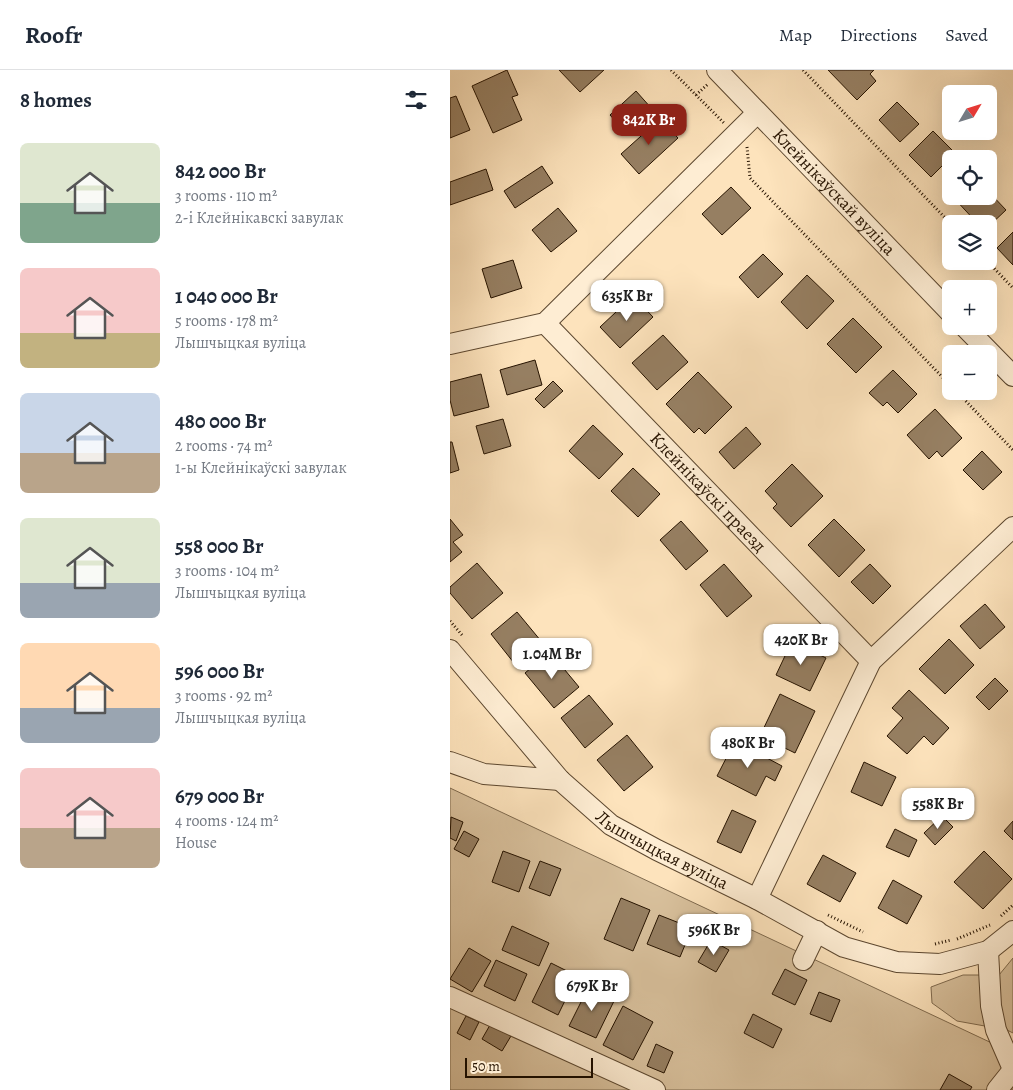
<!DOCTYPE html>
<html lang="en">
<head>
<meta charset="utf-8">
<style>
	:root { --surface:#fff; --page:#f6f6f7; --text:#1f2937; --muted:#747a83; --line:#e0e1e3; --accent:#8f2418 }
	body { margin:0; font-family:Alegreya,serif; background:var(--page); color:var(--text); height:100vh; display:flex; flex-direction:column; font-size:19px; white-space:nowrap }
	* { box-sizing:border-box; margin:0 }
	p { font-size:16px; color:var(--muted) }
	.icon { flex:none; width:28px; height:28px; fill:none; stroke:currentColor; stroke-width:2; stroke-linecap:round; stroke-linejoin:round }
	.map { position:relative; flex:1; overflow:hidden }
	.details { display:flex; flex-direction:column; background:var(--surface); width:450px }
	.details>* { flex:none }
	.needle { width:32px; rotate:52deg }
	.buttons { position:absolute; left:492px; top:15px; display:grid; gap:10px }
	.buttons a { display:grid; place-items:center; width:55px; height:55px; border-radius:8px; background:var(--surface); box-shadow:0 5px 20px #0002; font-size:25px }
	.scale { position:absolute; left:15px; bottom:12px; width:128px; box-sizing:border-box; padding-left:5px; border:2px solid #261300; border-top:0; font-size:14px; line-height:18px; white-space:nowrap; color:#261300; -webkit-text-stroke:4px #feedd3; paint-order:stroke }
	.price { position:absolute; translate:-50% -42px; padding:0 11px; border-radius:10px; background:#fff; color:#222; font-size:16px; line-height:32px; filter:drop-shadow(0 1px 2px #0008) }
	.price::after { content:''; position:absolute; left:50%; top:30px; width:15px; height:11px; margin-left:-8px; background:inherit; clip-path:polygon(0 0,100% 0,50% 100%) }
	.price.active { background:var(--accent); color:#fff }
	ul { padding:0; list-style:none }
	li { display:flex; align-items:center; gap:15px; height:125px; padding:0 20px }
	li span { display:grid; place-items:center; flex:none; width:140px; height:100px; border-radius:8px; color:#555 }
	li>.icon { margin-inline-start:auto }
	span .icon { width:60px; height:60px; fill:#fffc; stroke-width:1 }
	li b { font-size:21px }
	h2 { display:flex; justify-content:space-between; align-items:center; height:60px; padding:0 20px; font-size:21px }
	header { display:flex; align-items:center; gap:30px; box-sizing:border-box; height:70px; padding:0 25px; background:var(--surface); border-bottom:1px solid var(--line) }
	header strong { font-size:24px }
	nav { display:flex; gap:28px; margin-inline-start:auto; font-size:18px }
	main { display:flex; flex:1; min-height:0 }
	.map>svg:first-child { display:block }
</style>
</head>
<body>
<header>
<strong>Roofr</strong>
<nav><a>Map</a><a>Directions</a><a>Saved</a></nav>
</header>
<main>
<section class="details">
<h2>8 homes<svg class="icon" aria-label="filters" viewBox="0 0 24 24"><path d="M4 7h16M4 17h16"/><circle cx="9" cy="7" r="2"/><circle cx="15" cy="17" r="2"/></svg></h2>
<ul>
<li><span style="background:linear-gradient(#dfe7d0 60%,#7fa58c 0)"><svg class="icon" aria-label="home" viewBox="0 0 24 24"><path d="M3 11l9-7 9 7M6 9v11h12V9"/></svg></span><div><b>842 000 Br</b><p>3 rooms · 110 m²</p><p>2-і Клейнікавскі завулак</p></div></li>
<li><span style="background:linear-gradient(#f6c9c9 65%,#c2b280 0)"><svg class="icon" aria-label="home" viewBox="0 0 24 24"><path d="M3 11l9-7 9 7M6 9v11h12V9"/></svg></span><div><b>1 040 000 Br</b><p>5 rooms · 178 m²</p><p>Лышчыцкая вуліца</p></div></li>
<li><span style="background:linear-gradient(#c9d6e8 60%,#b9a48a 0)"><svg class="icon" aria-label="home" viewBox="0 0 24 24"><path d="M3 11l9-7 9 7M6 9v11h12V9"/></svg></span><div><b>480 000 Br</b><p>2 rooms · 74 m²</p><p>1-ы Клейнікаўскі завулак</p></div></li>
<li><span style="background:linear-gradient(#dfe7d0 65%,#9aa5b1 0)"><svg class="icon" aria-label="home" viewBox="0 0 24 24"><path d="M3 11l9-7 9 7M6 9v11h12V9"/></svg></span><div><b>558 000 Br</b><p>3 rooms · 104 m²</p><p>Лышчыцкая вуліца</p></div></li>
<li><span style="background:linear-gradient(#ffd9b3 65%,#9aa5b1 0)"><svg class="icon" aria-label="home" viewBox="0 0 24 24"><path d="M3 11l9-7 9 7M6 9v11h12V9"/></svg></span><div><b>596 000 Br</b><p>3 rooms · 92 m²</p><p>Лышчыцкая вуліца</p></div></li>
<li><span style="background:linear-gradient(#f6c9c9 60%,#b9a48a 0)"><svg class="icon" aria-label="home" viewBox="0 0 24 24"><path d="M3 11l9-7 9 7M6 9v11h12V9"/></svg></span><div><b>679 000 Br</b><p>4 rooms · 124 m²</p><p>House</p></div></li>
</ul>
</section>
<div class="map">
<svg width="563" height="1020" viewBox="0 0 563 1020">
	<rect width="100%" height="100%" fill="#fde3bc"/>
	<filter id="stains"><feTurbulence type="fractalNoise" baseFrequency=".004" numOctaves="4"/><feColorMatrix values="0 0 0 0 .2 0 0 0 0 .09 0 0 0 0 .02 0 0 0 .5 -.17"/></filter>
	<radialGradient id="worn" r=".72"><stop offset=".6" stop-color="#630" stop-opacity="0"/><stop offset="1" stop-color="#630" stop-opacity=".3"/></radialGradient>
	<path fill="#d8c09c" stroke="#7f6a4e" d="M0,718L563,983V1020H0Z
		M563,888V963L557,960L507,951L482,933L481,917L513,905H549Z"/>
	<path fill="#967f62" stroke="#261300" d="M57,0L68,25L62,27L72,50L43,63L22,16Z
		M109,0H154L130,22Z
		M378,0H424L420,4L426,11L407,30Z
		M186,21L202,39L176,63L160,45Z
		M6,26L20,60L0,68V28Z
		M447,32L469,54L450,72L429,50Z
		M210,49L228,68L189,104L171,84Z
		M483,61L505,83L481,107L459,85Z
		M92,96L103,113L65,138L54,121Z
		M36,99L43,120L0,135V112Z
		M281,117L301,138L272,165L252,144Z
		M539,122L556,140L539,156V154H528L503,127L539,126Z
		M108,138L127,161L101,182L82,160Z
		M563,162V195L547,178Z
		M313,184L333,204L308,228L289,207Z
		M63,190L72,218L41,228L32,199Z
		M357,205L384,231L357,259L331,232Z
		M183,226L203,247L170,278L150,257Z
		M403,248L432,277L406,303L377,274Z
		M213,265L238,292L207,320L182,293Z
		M85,290L92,315L57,325L50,300Z
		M443,300L467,324L448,343L437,332L433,336L419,323Z
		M248,302L282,337L255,364L249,358L244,363L216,334Z
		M31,304L39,337L4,346L0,330V312Z
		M103,311L113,321L94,338L85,329Z
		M485,339L512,368L492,387L487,381L479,389L457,365Z
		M53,349L61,376L34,384L26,356Z
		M143,355L173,384L149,409L119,381Z
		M296,357L311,374L284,399L269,382Z
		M0,372H2L9,400L0,403Z
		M532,381L552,402L533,420L513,400Z
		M342,394L373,426L341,457L323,438L327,434L315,421Z
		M183,398L210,424L188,447L161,421Z
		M0,449L13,465L3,472L12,482L0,492Z
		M384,449L415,480L389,507L358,475Z
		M231,451L258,481L236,500L210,470Z
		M27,493L53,523L22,549L0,523V517Z
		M274,494L302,526L277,547L250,515Z
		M420,494L441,516L423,534L401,512Z
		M535,534L555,557L530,579L510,556Z
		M67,542L91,571L64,593L41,564Z
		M499,569L524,595L495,624L469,599Z
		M342,571L376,588L360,621L326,605Z
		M100,582L129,617L104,638L75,603Z
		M545,608L558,621L539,640L526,627Z
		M459,620L499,658L483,675L474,666L457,684L437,666L453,648L442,638Z
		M330,624L365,641L345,683L310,666Z
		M139,625L163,654L135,678L111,648Z
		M177,665L203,697L174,721L147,690Z
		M285,671L332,696L325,711L316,706L306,726L267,706Z
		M414,692L446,707L432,736L401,722Z
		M282,740L306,751L291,783L267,772Z
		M492,746L503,757L485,775L474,763Z
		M1,747L13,752L6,771L0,768Z
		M563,751V770L554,761Z
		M445,759L467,770L459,787L436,777Z
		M14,761L29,769L19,787L4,779Z
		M53,781L80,791L69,822L42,812Z
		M534,781L562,809L533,839L504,812Z
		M373,785L406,803L390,832L357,814Z
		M90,791L111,799L100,826L79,818Z
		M443,810L472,826L457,854L428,838Z
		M171,828L200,840L183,881L154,869Z
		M209,845L242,858L230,887L197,874Z
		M62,856L99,873L89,896L52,880Z
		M261,870L279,880L266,902L248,892Z
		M19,878L41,891L22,922L0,909Z
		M46,890L77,904L65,931L34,916Z
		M101,893L127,906L108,945L82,932Z
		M335,899L357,910L345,935L322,924Z
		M139,916L165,929L146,968L119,956Z
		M369,922L390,930L381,952L360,944Z
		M173,936L203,952L183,990L153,975Z
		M303,944L332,959L323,978L294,963Z
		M16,946L29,952L20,970L7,963Z
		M40,955L61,966L52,981L32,969Z
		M206,974L223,982L214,1003L197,996Z
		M499,1004L522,1017L520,1020H490Z"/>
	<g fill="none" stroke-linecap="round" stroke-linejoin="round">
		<defs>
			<g id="minor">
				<path id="s1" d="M267,0L501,243"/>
				<path id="s2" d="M95,253L421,591"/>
				<path d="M514,256L563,306"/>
				<path d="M0,274L95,253L307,43"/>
				<path id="s3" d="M0,580L110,710L161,755L207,780L307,829L394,877L447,892L490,894L538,881L563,861"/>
				<path d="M0,692L34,704L110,710"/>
				<path d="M307,829L421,591L563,457"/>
				<path d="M538,881L541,936L546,960L563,999"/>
				<path d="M353,890L367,861"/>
				<path d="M0,927L205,1020"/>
				<path d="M547,1020L563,1000"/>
			</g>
		</defs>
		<use href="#minor" stroke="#5c472f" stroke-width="22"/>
		<path stroke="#261300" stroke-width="3" stroke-dasharray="1 2.5" stroke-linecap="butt" d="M221,0L274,53
			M353,0L501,154
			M246,25L258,14
			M297,77L300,108L501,316
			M537,191L563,218
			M506,321L563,380
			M0,551L12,565
			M378,845L413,862
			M551,846L563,835
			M507,869L540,855
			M485,874L501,870"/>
		<use href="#minor" stroke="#feedd3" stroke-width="20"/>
	</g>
	<g text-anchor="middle" stroke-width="4" stroke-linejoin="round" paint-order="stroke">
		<g font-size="18" fill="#261300" stroke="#feedd3">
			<text dy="6" stroke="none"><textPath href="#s1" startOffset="169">Клейнікаўскай вуліца</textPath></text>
			<text dy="6" stroke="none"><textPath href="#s2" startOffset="235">Клейнікаўскі праезд</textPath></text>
			<text dy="6" stroke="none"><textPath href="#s3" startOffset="295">Лышчыцкая вуліца</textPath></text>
		</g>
	</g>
	<rect width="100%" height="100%" filter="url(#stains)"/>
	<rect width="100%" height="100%" fill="url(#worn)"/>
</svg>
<div class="buttons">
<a><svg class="needle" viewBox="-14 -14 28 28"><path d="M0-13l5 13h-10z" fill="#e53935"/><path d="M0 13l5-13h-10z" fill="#747a83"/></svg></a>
<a><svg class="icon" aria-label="locate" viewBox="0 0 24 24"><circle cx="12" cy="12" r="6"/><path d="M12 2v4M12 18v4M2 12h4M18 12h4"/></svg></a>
<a><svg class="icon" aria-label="layers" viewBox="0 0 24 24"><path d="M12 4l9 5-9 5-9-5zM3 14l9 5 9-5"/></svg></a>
<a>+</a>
<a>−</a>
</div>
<div class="scale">50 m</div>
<b class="price active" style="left:199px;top:76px">842K Br</b>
<b class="price" style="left:177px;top:252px">635K Br</b>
<b class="price" style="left:351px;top:596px">420K Br</b>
<b class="price" style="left:102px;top:610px">1.04M Br</b>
<b class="price" style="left:298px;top:699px">480K Br</b>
<b class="price" style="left:488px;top:760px">558K Br</b>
<b class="price" style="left:264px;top:886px">596K Br</b>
<b class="price" style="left:142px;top:942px">679K Br</b>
</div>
</main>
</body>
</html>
